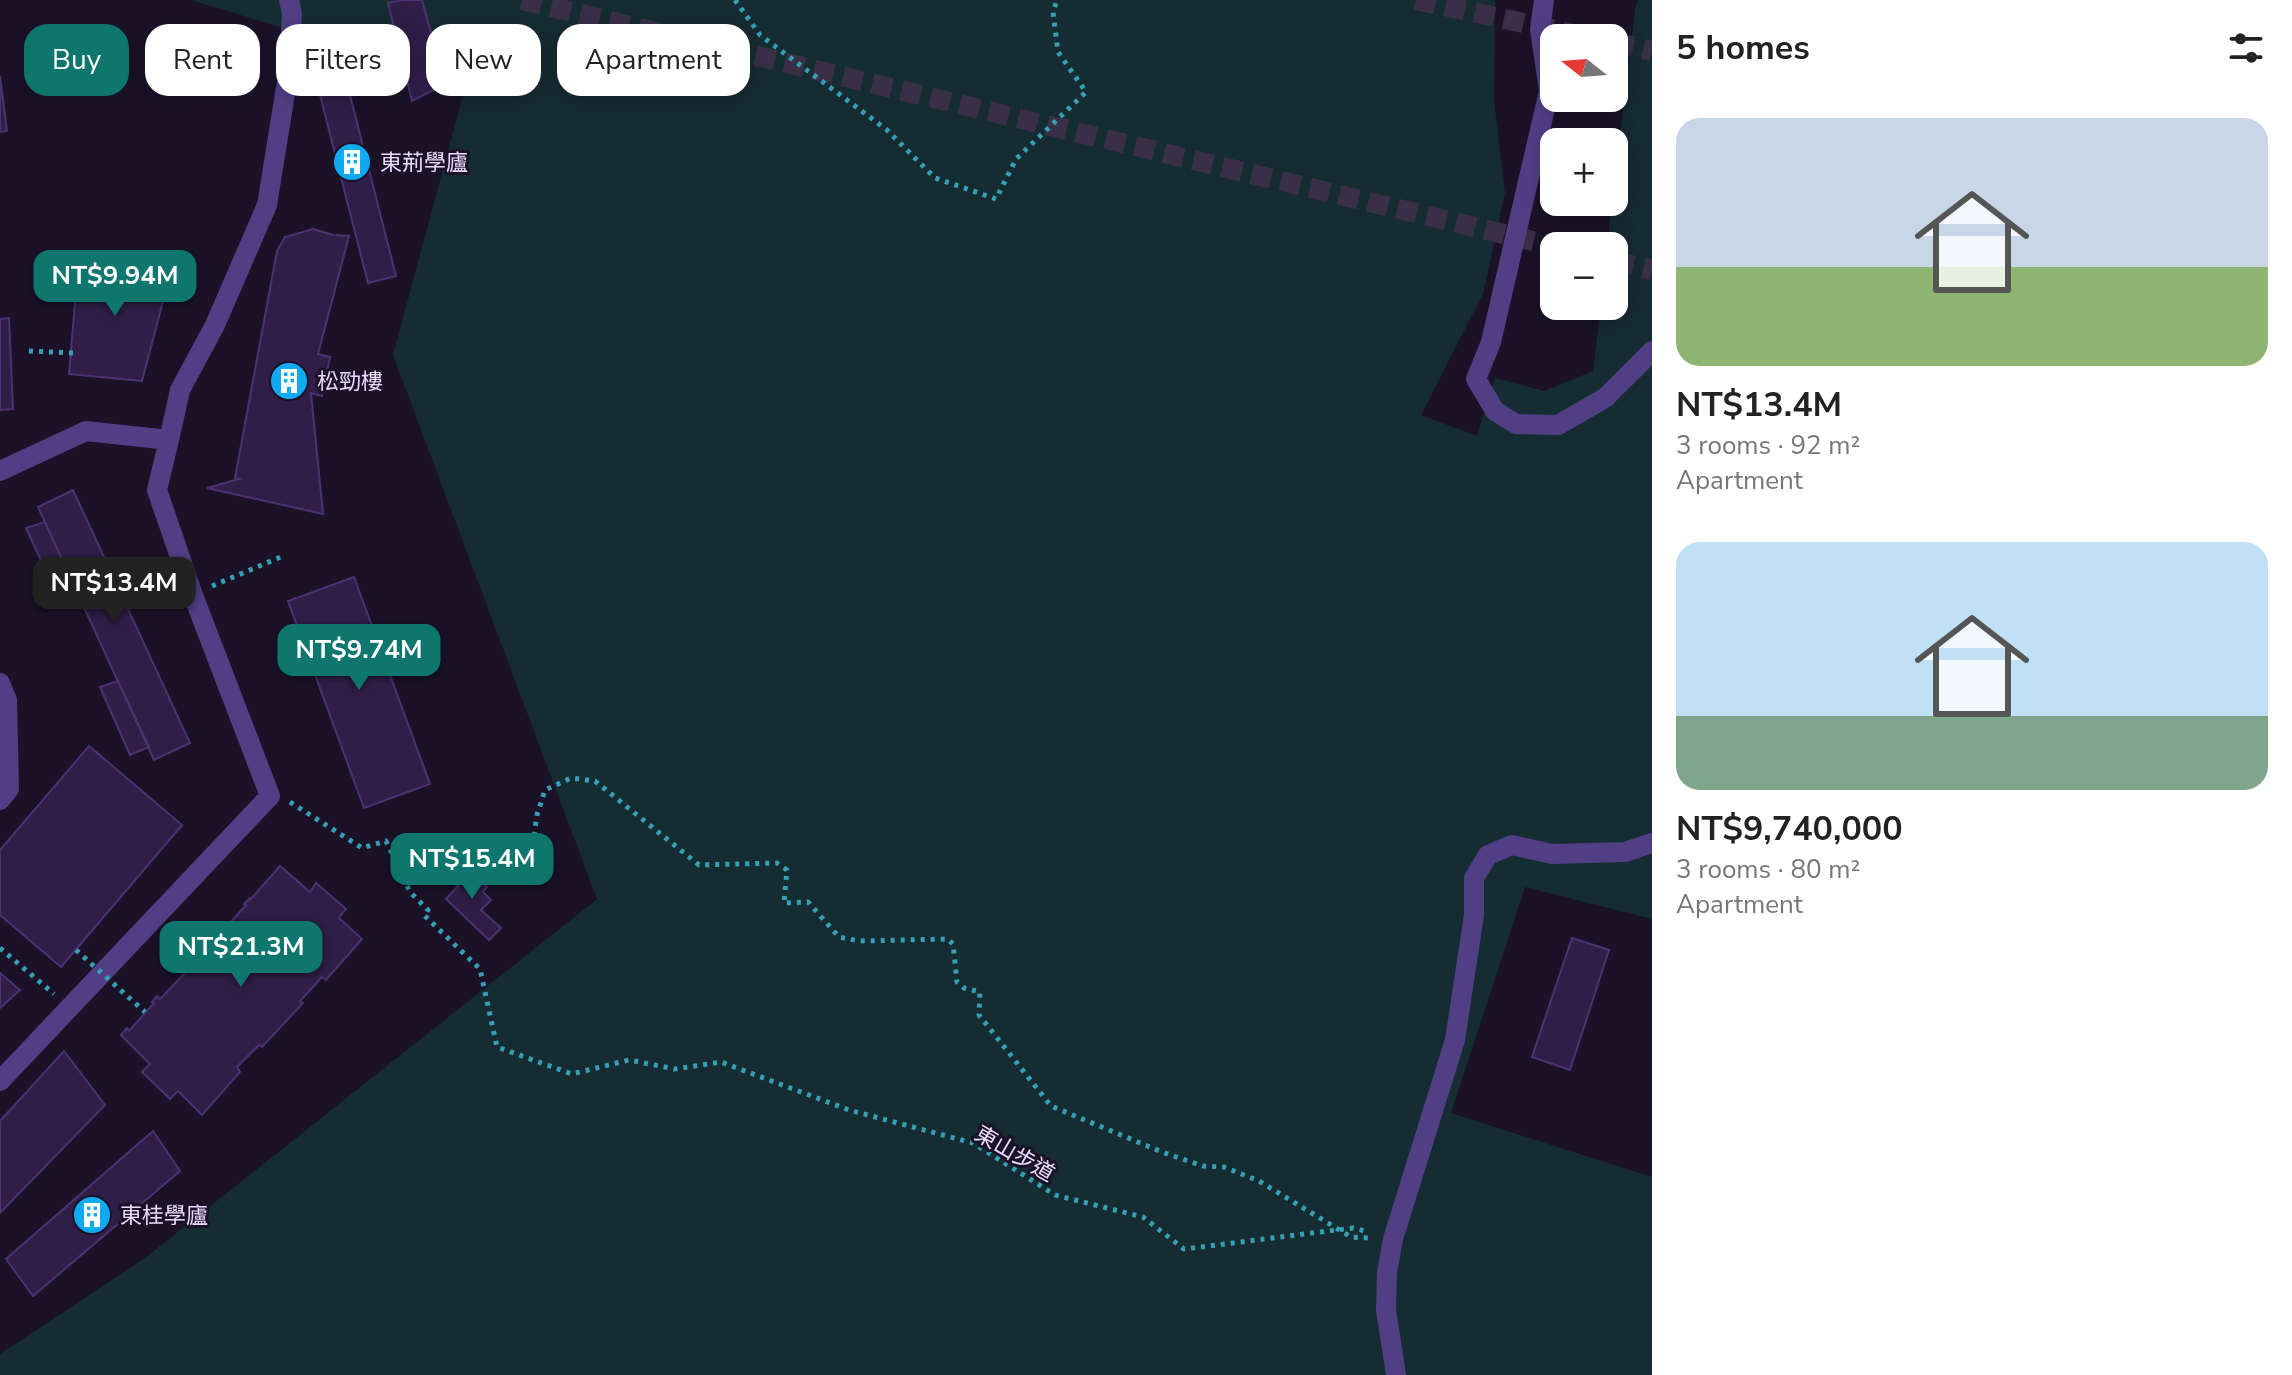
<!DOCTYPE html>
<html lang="en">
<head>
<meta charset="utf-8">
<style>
	:root { --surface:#fff; --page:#f6f6f6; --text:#222; --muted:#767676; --accent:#0f766e }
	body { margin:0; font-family:"Nunito Sans","Noto Sans TC",sans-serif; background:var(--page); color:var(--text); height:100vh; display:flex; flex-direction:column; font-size:30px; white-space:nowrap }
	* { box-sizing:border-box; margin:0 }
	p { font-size:26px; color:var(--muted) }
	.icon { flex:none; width:44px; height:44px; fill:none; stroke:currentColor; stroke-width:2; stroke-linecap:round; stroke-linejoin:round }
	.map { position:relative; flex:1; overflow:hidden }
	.panel { display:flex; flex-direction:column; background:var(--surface); width:640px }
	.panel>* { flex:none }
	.hud { position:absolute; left:24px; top:24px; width:760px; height:72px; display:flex; gap:16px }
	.needle { width:52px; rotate:287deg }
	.tools { position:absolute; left:1540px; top:24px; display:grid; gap:16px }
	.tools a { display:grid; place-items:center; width:88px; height:88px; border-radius:16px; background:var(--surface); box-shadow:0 4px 20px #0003; font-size:40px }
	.price { position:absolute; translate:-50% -68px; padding:0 18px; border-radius:16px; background:var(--accent); color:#fff; font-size:26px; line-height:52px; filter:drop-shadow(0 2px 4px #0008) }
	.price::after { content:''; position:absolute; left:50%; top:48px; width:24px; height:18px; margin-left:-12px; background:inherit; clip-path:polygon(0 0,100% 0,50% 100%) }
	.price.current { background:#222; color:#fff }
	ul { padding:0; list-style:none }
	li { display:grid; align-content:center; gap:16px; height:424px; padding:0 24px }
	li span { display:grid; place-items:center; height:248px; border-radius:24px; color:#555 }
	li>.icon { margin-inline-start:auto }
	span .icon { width:144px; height:144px; fill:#fffc; stroke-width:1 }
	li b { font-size:34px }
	h2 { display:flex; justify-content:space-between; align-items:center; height:96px; padding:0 24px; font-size:34px }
	.tag { padding:0 28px; border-radius:24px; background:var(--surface); box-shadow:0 4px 20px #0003; font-size:28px; line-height:72px }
	.tag.current { background:var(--accent); color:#fff }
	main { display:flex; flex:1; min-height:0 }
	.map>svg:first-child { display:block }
</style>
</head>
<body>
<main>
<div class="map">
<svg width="1652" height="1375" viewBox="0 0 1652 1375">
	<rect width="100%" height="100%" fill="#1b1228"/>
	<path fill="#152c32" d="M191,0H1495L1494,101L1505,193L1483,294L1421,415L1477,436L1495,378L1544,391L1593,371L1601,306H1614V246H1607L1635,9L1638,0H1652V919L1525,887L1451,1113L1652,1177V1375H0V1354L145,1258L597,899L393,355L466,84Z"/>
	<path fill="#301e48" stroke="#4d3273" stroke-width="2" d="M402,0H422L445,84L412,101L388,3Z
		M336,40L396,276L368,283L308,48Z
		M0,76L7,131L0,132Z
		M313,229L333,235L349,236L318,354L330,357L322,396L311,393L323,514L207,488L239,479L235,478L277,251L285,237Z
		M79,254L171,271L142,381L69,374Z
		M9,318L13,409L0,410V319Z
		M73,490L190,743L154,760L38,507Z
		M45,522L71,579L53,587L26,528Z
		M354,577L430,784L364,808L288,601Z
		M118,681L149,747L130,755L100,687Z
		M89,746L182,825L61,967L0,915V850Z
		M461,863L487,887L483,892L491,900L481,910L501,928L489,940L446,899L458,886L448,877Z
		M280,866L310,892L316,883L346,909L339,918L362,939L326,980L322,977L300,1001L303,1003L262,1047L259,1045L237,1067L240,1072L202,1115L178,1091L170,1099L142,1072L150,1064L121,1035L127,1028L129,1031L154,1003L152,1002L157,996L160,999L184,974L180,970L220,927L224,930L246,905L244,904L250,898L251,899Z
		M1572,938L1609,950L1570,1070L1532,1057Z
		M0,973L20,990L0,1008Z
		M64,1051L105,1105L0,1213V1121Z
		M153,1131L180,1171L33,1296L6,1259Z"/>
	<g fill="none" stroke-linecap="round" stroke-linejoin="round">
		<path stroke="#393048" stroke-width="20" stroke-dasharray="20 10" stroke-linecap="butt" d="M522,0L1554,246
			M1416,0L1593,38
			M1614,42L1652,51
			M1614,261L1652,270"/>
		<path stroke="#37a0b5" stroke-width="5" stroke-dasharray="4 6" stroke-linecap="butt" d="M735,0L760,35L887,130L935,178L996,199L1016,159L1086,92L1058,52L1053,12L1057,0
			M29,351L74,353
			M212,586L283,556
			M290,802L362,848L386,841L410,892L428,910L424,915L480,969L497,1047L572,1074L629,1060L675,1069L721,1062L849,1110L973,1143L1055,1195L1143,1217L1184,1249L1353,1228L1369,1232
			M399,872L451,856L532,850L537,815L545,790L571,778L595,781L699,865L777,863L787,870L784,903L808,902L839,937L859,941L948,939L953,944L957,982L964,988L980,992L979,1015L1051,1106L1162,1152L1203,1166L1224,1167L1259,1181L1351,1237L1368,1238
			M0,948L54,994"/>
		<path stroke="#513f85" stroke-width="20" d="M1544,0L1540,29L1549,91L1491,342L1476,379L1495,411L1516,424L1558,425L1605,398L1652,351
			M169,440L180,390L215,325L267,205L289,69L292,13L289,0
			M0,471L86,431L169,440L157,490L193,595L270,796L0,1081
			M0,683L7,700L9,789L0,800
			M1396,1375L1386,1310L1387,1273L1393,1239L1455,1040L1474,915V878L1488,855L1512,845L1552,854L1625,852L1652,843"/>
		<path stroke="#37a0b5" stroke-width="5" stroke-dasharray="4 6" stroke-linecap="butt" d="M76,950L145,1012"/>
	</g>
	<defs>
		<symbol id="building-disc" viewBox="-11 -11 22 22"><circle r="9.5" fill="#10aaf3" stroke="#1b1228"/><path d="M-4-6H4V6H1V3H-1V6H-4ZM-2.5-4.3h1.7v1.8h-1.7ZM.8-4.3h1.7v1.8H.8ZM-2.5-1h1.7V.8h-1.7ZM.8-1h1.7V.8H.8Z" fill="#fff"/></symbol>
	</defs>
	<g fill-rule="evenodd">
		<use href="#building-disc" x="330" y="140" width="44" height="44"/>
		<use href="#building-disc" x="267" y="359" width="44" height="44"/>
		<use href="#building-disc" x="70" y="1193" width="44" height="44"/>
	</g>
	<g text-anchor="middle" stroke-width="6" stroke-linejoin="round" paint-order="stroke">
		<g font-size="22" fill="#e6dbfd" stroke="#1b1228" text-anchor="start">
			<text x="380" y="170">東荊學廬</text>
			<text x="317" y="389">松勁樓</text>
			<text x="120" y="1223">東桂學廬</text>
		</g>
		<g font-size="22" fill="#e6dbfd" stroke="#1b1228">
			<text transform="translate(1015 1153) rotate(30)" y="8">東山步道</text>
		</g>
	</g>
</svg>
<div class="tools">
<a><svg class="needle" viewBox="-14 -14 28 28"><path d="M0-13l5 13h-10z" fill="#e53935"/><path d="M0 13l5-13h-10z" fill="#767676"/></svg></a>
<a>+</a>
<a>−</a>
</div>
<b class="price" style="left:115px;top:318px">NT$9.94M</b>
<b class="price current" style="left:114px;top:625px">NT$13.4M</b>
<b class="price" style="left:359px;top:692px">NT$9.74M</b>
<b class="price" style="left:472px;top:901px">NT$15.4M</b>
<b class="price" style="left:241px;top:989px">NT$21.3M</b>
<div class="hud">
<a class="tag current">Buy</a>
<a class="tag">Rent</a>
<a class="tag">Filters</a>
<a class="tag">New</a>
<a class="tag">Apartment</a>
</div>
</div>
<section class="panel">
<h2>5 homes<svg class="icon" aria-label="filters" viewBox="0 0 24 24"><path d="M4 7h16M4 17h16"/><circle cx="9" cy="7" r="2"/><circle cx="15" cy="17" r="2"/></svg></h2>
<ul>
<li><span style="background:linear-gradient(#c9d6e8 60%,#8fb573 0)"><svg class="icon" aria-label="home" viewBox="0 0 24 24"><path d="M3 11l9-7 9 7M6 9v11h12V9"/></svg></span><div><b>NT$13.4M</b><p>3 rooms · 92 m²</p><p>Apartment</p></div></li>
<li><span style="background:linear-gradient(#bfe0f5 70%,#7fa58c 0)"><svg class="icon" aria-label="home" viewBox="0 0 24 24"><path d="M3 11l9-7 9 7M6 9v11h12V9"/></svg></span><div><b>NT$9,740,000</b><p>3 rooms · 80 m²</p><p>Apartment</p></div></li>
</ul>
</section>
</main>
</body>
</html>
